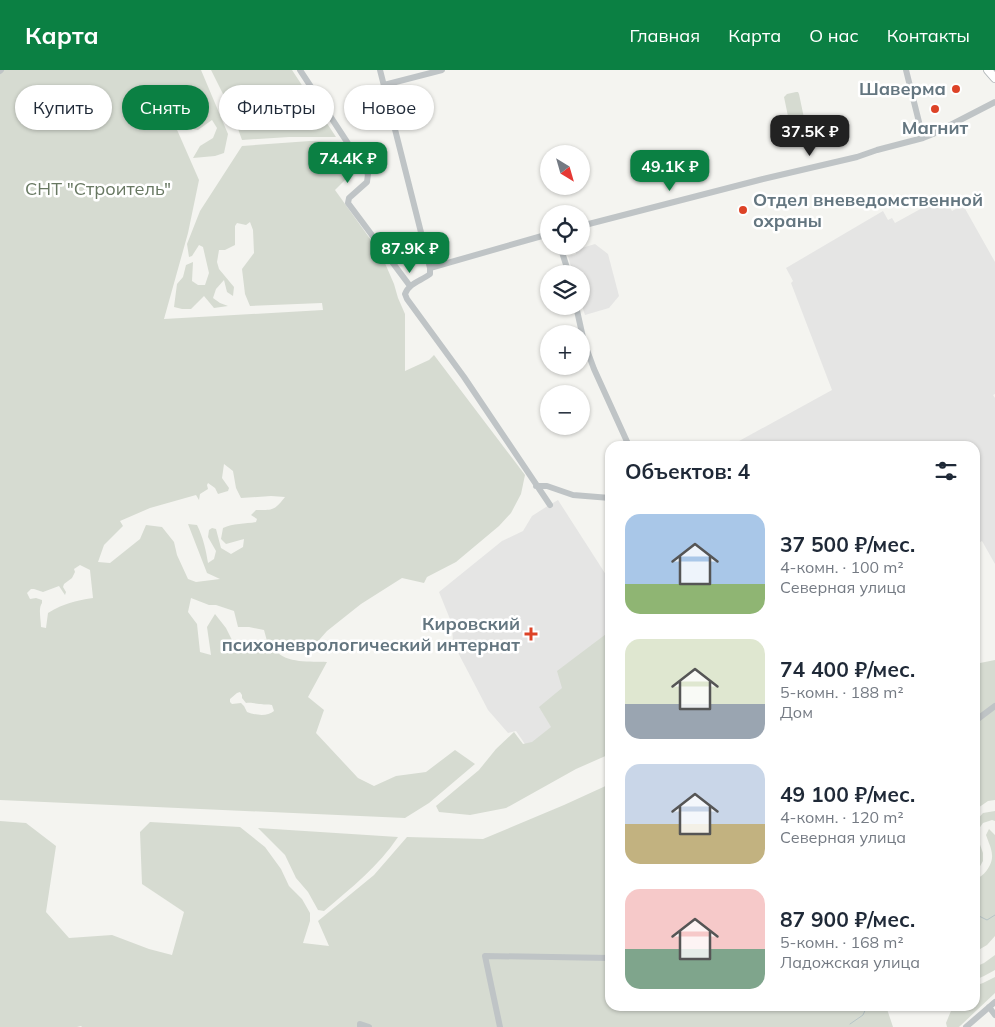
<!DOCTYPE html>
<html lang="ru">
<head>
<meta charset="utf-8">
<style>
	:root { --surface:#fff; --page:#f6f6f7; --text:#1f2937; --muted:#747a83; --accent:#0b8043 }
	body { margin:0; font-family:Mulish,sans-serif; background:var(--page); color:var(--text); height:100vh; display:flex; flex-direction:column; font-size:19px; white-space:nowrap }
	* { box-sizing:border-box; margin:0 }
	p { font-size:16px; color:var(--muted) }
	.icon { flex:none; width:28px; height:28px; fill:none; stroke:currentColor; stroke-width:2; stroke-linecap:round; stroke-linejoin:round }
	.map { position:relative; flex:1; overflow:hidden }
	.drawer { position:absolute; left:605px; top:371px; width:375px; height:570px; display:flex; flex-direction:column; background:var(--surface); border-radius:15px; box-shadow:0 1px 4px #0004 }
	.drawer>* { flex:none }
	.guide { position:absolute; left:15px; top:15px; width:475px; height:45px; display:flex; gap:10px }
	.needle { width:32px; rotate:143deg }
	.controls { position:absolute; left:540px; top:75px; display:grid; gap:10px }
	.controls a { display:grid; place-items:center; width:50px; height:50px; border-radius:50%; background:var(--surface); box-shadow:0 1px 4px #0004; font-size:25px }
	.price { position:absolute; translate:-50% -42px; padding:0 11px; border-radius:10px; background:var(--accent); color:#fff; font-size:16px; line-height:32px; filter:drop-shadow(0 1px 2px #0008) }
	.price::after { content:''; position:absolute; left:50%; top:30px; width:15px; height:11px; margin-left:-8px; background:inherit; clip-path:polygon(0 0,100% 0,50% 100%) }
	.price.selected { background:#222; color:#fff }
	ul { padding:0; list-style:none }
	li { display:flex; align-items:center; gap:15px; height:125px; padding:0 20px }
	li span { display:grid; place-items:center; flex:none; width:140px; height:100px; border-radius:15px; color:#555 }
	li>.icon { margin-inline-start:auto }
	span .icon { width:60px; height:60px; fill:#fffc; stroke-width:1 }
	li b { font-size:21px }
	h2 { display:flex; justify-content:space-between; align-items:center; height:60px; padding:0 20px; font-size:21px }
	.chip { padding:0 18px; border-radius:22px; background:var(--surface); box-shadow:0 1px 4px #0004; font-size:18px; line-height:45px }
	.chip.selected { background:var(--accent); color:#fff }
	header { display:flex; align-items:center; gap:30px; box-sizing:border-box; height:70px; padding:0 25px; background:var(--accent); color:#fff }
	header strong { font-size:24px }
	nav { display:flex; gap:28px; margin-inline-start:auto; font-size:18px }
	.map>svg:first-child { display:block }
</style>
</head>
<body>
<header>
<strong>Карта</strong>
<nav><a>Главная</a><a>Карта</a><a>О нас</a><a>Контакты</a></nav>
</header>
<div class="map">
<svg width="995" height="957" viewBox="0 0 995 957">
	<rect width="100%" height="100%" fill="#f4f4f0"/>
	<path fill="#e5e5e4" d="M944,126L952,141L963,135L995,192V324L993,325L995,328V494L982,471L975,475V376H730L832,320L791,213L793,211L786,198L883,141L888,150L892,148L895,153Z
		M595,174L608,184L619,226L609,238L585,245L581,233V204H573L568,186L576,184L575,180Z
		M558,430L610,511V595L544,644L554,662L529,680L516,661L508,663L488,640L453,573L452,554L439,522L502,471L523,461L532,446L546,437Z"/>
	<path fill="#d6dbd1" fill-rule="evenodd" d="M0,0H201L228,64L224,83L215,86L193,88L200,76L213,68L217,58L212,50L198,60L192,59V51L206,47L207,33L199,26L184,29L171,46L199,110L188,163L164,249L323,240L322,233L250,236L245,224L242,199L254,183L253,160L250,152L246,155L237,153L235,156V175L225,180H219L217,192L219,199L234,217L233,226L227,222L224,210L216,219L213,228L220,233L228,236L214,238L204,226L191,239H182L174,237L177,214L183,207L186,195L193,192L192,211L198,215H205L209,203L203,177L199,175L192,186L189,187L187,174L200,141L242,76L310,71L340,72L350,88L351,104L335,120L381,184L394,214L398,228L405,244V301L429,290L434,285L525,405L521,424L511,443L499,456L456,492L427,507L424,513L402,508L361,534L327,561L312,578L284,576L275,580C287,594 310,591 327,592L308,627L324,640L316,663L358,708L374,716L396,706L426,702L455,680L475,694L429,733L405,748L0,730ZM224,394L233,401L236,418L241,428L271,426L285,427C274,441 273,440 256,440L251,445L257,449L256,452C245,454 233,453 223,458L221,469L226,474L244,469L243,477L231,484L221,478L216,459L212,458L209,460L208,467L216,481L214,489L208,493C206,480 203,467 197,455L188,454L207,503L220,509L196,512L188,509L177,485L174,472L162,457L146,455L140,469L110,493L98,492L104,475L123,456L120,451L150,438L196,425L199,430L200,424L208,419L207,415L208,413L215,418L218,424L228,421L229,418L222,408ZM80,495L90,500L93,528C74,531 65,533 48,543L46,558L41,557C41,550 38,538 42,533V530L36,528L30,529L27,523L31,519H34L43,522L59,516L65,525L66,522L63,517L64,514L72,508L75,502L74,499ZM191,528L209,535H216L234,541L238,557H249L264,560L267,571L234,574L226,558L215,544L207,557L211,585L200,582L197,554L188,542ZM240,622L242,625V628L246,633C252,632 255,634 261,634C265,635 268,634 272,635L274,641C267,647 255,645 247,642L244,636L241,633L232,634L230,632V629L237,623Z
		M211,0H292L336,67H289L242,70L232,42Z
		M796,22H798L799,24L804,48L802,51L792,53L789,51L784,27L787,24Z
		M610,561V684L576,699L506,738L470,745L439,742L436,736L479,700L496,679L514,662L523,674L532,672L551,657L539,637L562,618L557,601Z
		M995,590V730L988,731L975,740V594Z
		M610,714V936H886L893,957H82L81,956L77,957H0V751L26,753L56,776L46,842L69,868L112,865L149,879L172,885L184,842L142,814L140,762L150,752L240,757L265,777L281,799L289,816L302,829L310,843V851L303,873L329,876L318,851L374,805L407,767L483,769L564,735Z
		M995,741V751L992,750L983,753L978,760V769L983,783V791L979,798L975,799V752L983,743Z
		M258,758L398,767C379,796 351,818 324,841L318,840L308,822L296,808L285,785Z
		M989,759L995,765V866L987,875L975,882V809C984,807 993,794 992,785C992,779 988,771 986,765Z
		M995,885V900L984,906L975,910V897L984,893Z
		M995,907V923L959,957H947L946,953L953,936H975V916L983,913Z"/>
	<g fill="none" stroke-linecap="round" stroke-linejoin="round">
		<path stroke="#b7c4c7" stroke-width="1" d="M975,844L987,850L995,845
			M897,936L903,939L905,936
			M850,954L863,945L867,936"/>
		<defs>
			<path id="major" d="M988,0L995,8"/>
		</defs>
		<use href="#major" stroke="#b2b7ba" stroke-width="10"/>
		<path stroke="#bfc4c6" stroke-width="6" d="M300,0L368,104L367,112L349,128L348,133L410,216
			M380,0L430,198V204C421,211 409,213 405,224L407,229L464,307L550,435
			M906,0L923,68
			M0,1L1,0
			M384,15L442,0
			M581,156L763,109L857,87L877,80L923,68L933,64L995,32
			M560,176L569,204
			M430,198L549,164
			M576,236L584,272L594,299L629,376
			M536,416H547L573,425L610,428
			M975,651L995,636
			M989,937L995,945
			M360,957V954L369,957
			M500,957L485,886L610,888
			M966,957L995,932"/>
		<use href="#major" stroke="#fff" stroke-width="8"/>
	</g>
	<g fill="#dd4327" stroke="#fff" stroke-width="2">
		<circle cx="956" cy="19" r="5"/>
		<circle cx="935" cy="39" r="5"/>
		<circle cx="743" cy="140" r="5"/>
		<path d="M528.5 556.5h5v5h5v5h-5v5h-5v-5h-5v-5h5z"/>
	</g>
	<g text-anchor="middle" stroke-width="5" stroke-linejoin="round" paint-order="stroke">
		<g font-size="18" font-weight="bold" fill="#647680" stroke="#fff" text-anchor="end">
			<text x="946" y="25">Шаверма</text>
			<text x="935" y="64" text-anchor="middle">Магнит</text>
			<text x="753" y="136" text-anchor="start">Отдел вневедомственной<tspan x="753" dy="21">охраны</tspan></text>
			<text x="520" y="560">Кировский<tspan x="520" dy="21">психоневрологический интернат</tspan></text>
		</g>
		<g font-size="18" fill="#687862" stroke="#fff">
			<text x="98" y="125">СНТ "Строитель"</text>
		</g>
	</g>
</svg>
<div class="controls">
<a><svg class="needle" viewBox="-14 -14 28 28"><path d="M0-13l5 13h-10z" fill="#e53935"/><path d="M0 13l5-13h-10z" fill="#747a83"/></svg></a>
<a><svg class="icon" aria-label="locate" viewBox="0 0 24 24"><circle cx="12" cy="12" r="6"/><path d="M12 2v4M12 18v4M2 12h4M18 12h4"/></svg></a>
<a><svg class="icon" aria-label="layers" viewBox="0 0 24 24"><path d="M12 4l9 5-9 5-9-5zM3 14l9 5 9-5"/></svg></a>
<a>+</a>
<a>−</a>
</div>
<b class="price selected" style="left:810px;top:87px">37.5K ₽</b>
<b class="price" style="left:348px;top:114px">74.4K ₽</b>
<b class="price" style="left:670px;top:122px">49.1K ₽</b>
<b class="price" style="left:410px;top:204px">87.9K ₽</b>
<div class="guide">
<a class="chip">Купить</a>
<a class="chip selected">Снять</a>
<a class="chip">Фильтры</a>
<a class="chip">Новое</a>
</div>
<section class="drawer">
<h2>Объектов: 4<svg class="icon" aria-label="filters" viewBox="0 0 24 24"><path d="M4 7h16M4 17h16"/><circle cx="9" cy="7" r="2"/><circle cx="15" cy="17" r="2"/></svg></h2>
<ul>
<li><span style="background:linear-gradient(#a9c7e8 70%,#8fb573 0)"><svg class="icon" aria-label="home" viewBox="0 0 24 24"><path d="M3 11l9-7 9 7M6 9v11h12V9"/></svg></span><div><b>37 500 ₽/мес.</b><p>4-комн. · 100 m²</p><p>Северная улица</p></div></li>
<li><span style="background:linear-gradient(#dfe7d0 65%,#9aa5b1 0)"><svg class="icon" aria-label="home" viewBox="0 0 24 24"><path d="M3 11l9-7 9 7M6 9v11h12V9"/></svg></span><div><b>74 400 ₽/мес.</b><p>5-комн. · 188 m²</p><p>Дом</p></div></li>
<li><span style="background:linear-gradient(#c9d6e8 60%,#c2b280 0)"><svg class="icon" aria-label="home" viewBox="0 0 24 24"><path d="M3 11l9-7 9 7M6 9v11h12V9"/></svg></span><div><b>49 100 ₽/мес.</b><p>4-комн. · 120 m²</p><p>Северная улица</p></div></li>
<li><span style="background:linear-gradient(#f6c9c9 60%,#7fa58c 0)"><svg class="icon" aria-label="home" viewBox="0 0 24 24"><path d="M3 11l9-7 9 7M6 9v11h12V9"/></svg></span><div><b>87 900 ₽/мес.</b><p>5-комн. · 168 m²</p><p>Ладожская улица</p></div></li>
</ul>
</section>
</div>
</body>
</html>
